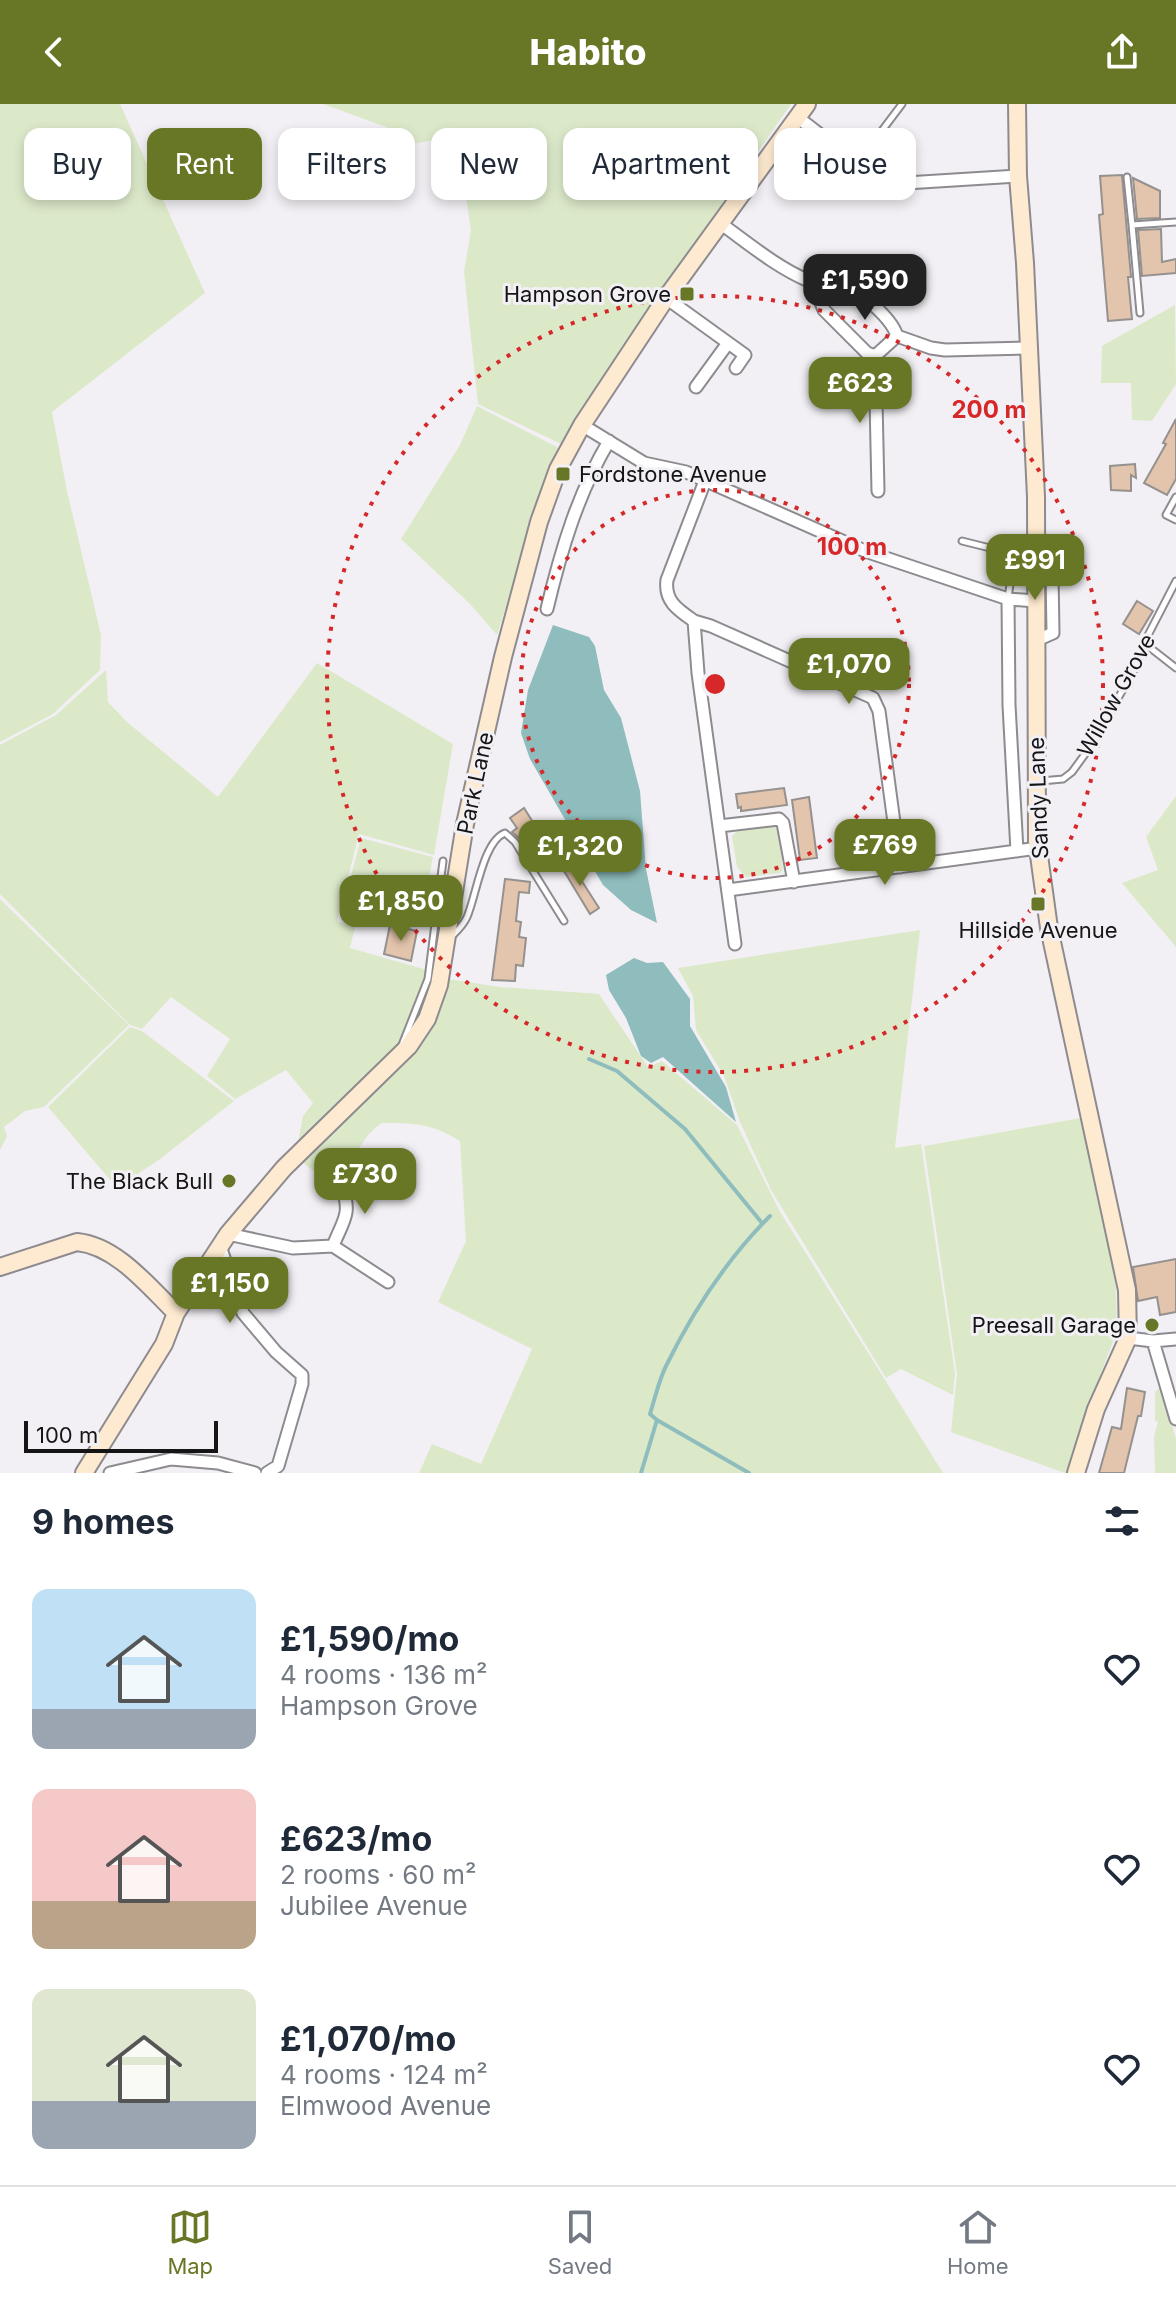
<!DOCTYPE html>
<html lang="en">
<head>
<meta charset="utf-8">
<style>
	:root { --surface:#fff; --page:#f2f2f3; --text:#1f2937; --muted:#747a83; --line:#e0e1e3; --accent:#687725 }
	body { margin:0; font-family:Inter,sans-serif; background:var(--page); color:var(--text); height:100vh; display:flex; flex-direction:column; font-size:30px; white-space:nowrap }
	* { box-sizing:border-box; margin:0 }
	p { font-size:26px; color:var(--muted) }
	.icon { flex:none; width:44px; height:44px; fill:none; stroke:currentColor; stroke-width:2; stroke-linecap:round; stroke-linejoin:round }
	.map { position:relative; height:1369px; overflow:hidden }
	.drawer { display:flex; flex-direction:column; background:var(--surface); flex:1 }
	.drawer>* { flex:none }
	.hud { position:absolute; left:24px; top:24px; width:1128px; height:72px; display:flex; gap:16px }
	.scale { position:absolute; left:24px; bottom:20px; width:194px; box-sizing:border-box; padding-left:8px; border:4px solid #161516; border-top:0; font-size:22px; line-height:28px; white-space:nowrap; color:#161516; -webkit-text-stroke:6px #f2f0f4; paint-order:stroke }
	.price { position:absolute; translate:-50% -68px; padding:0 18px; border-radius:16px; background:var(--accent); color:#fff; font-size:26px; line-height:52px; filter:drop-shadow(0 2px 4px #0008) }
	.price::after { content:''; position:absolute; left:50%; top:48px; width:24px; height:18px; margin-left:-12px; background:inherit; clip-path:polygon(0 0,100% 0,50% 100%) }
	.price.on { background:#222; color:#fff }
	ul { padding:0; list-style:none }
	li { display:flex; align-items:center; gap:24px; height:200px; padding:0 32px }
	li span { display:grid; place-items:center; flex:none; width:224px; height:160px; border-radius:16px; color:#555 }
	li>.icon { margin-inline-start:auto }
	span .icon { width:96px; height:96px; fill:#fffc; stroke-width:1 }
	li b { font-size:34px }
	h2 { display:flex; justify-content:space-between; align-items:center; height:96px; padding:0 32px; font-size:34px }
	.tag { padding:0 28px; border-radius:16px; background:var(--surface); box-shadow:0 4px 12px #0003; font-size:28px; line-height:72px }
	.tag.on { background:var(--accent); color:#fff }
	header { display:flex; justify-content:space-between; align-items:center; height:104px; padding:0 32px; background:var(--accent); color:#fff; font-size:36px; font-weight:800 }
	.tabs { display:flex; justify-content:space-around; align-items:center; height:112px; border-top:2px solid var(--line); background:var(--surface); font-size:22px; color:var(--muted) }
	.tabs a { display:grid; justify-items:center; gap:4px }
	.tabs .on { color:var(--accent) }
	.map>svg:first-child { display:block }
</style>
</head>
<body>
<header><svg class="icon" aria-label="back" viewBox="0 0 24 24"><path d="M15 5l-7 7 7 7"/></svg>Habito<svg class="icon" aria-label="share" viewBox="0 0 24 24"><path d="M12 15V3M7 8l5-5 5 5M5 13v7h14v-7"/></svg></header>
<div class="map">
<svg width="1176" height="1369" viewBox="0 0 1176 1369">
	<rect width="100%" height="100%" fill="#f2f0f4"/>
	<path fill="#dce9c9" d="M0,0H120L205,189L52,308L67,387L101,531L100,566L53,610L0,638Z
		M323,0H791L629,236L561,340L478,300L464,168L471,126L460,54L454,33L411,40L408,31Z
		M1175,201L1176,280L1152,317L1132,316L1131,279H1101L1102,242Z
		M477,302L559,344L547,370L497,531L470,500L401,435L460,341Z
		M317,559L453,640L434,751L359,730L337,817L355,823L350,844L427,866L400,941L298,1039L303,1012L313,999L286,966L235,995L207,972L230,935L171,893L142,925L130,921L0,790V641L56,611L106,566L108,598L127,618L218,693Z
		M1176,692V843L1122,779L1158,766L1146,733Z
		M771,721L779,725L783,766L780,769L746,773L737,763L732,733C739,721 757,723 771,721Z
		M361,734L433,753L419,823L342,805Z
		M0,795L129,921L44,1003L25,1007L4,1023L7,1032L0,1046Z
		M920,826L895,1044L921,1040L955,1269L953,1291L901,1265L886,1274L771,1086L740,1018L724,972L696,926L693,892L678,864Z
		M448,875L500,883L599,890L648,963L662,957L737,1021L779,1106L943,1369H419L432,1340L481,1360L532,1245L438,1198L466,1137L460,1037C431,1019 414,1019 382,1019C358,1034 353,1064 334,1083L301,1057L426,932Z
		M130,923L142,927L234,997L160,1055L117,1084L48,1003Z
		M1081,1014L1107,1123L1116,1184L1117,1227L1086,1308L1070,1369H1065L951,1328L957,1270L924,1042Z
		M1161,1283L1176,1335V1369H1155L1154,1332L1158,1318L1155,1317V1288Z"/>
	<path fill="#8fbdbd" d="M553,521L589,533L595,542L604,586L621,614L640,687L646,765L657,819L631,806L603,781L530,655L521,629L528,586Z
		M634,854L647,859L663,858L690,895V922L726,983L736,1018L663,953L651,959L641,952L626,914L609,886L606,871Z"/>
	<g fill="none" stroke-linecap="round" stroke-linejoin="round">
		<path stroke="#8fbdbd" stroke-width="4" d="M589,955L617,967L685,1025L762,1119
			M657,1316L749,1369
			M641,1369L657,1316L650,1310C655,1294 659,1276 666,1262C693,1207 727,1155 770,1112"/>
	</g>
	<path fill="#e3c4ac" stroke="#95918e" stroke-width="2" d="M1122,71L1131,173H1128L1132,215L1108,217L1099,111L1103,110L1100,72Z
		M1133,74L1160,87V114L1137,115Z
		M1161,125L1162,158L1176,155V169L1142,172L1138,126Z
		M1176,315V375L1167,391L1144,379L1166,340L1163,339Z
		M1135,360L1136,374L1131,371V387L1111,386L1110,362Z
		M1137,497L1153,507L1139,530L1123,520Z
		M784,684L787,701L741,707V703L738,704L736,690Z
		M809,693L817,754L800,756L792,696Z
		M524,704L557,756L540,767L520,735L512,728L517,724L510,714Z
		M569,757L599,804L590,810L561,762Z
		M505,775L530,778L529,789L519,788L516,817L521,818L519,833L526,834L523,862L516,861L515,877L492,876Z
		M390,821L417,827L411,857L384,850Z
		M1176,1155V1208L1160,1211L1157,1193L1138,1197L1133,1163Z
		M1127,1284L1145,1288L1141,1312H1138L1124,1369H1099L1112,1323L1121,1325Z"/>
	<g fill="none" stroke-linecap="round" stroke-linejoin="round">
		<defs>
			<path id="lane" d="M859,57L902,0
				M1127,73L1132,121
				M1140,209L1132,121L1176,118
				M1176,393L1166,411L1176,416
				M962,437L1010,449L1013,459L1008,494
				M1144,539L1176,564
				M1041,677L1063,675L1072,668L1088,646L1136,563L1144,539L1176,477
				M451,833C457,827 463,822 467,813C476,793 483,737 505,729L515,738L564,817
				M402,941L428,875L443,757"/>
			<path id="street" d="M797,13C831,38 864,69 906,79L1018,72
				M720,119C748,139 776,163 809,177C817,180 824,174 833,176C853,181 891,212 897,232L931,244L945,246L1030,244
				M813,179L824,206L867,249L875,252L897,232
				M666,194L745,251L736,264
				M875,252L878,387
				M696,283L728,239
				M582,321L644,359L686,368L865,447L1008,495L1036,497
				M705,377L667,476C664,497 678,506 694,517L698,569L735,840
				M1008,495L1009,601L1017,747
				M547,505C561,446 578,389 609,337
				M694,517L711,522L873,594L879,607L900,763
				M1035,537L1053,529L1052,470L1037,459
				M719,722L779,715L783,719L794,778
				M728,786L1038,744
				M228,1130L293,1144L333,1142L388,1178
				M220,1142L243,1209L276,1248L302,1271V1280L278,1362L267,1369
				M333,1142C343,1116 352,1111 342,1083L354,1066
				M190,1187L207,1197
				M1128,1234L1153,1237L1176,1235
				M1153,1237L1176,1315
				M110,1369L171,1355L218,1359L255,1369"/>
			<path id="secondary" d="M1017,0L1018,72L1025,159L1036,393L1037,737L1049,824L1127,1186L1128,1234L1096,1305L1076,1369
				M0,1163L77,1138C117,1142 149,1183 176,1209
				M84,1369L164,1240L176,1209L228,1130L284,1064L409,942L427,915L439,881L465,720L503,553L539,418L558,365L582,321L666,194L807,0"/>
		</defs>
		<use href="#lane" stroke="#8d8b8f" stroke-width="9"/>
		<use href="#street" stroke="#8d8b8f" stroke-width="15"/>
		<use href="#secondary" stroke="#8d8b8f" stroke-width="20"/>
		<use href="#lane" stroke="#fff" stroke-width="5"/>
		<use href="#street" stroke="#fff" stroke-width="11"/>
		<use href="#secondary" stroke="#feead0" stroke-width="16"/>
	</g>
	<g fill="none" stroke="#d62828" stroke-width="4" stroke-dasharray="4 8">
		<circle cx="715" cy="580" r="194"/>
		<circle cx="715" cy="580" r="388"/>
	</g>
	<g fill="#687725" stroke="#f2f0f4" stroke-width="3">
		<rect x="679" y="182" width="16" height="16" rx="4"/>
		<rect x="555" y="362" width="16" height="16" rx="4"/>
		<rect x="1030" y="792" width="16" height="16" rx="4"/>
		<circle cx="229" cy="1077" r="8"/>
		<circle cx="1152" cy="1221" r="8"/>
	</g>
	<g text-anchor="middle" stroke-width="6" stroke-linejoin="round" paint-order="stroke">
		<g font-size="22" fill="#161516" stroke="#f2f0f4" text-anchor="end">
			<text x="671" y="198">Hampson Grove</text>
			<text x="579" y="378" text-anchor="start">Fordstone Avenue</text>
			<text x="1038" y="834" text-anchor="middle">Hillside Avenue</text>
			<text x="213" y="1085">The Black Bull</text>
			<text x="1136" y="1229">Preesall Garage</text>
		</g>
		<g font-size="22" fill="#161516" stroke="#f2f0f4">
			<text transform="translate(1116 591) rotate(-61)" y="8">Willow Grove</text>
			<text transform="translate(475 679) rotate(-78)" y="8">Park Lane</text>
			<text transform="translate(1038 694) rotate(-92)" y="8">Sandy Lane</text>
		</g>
	</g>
	<circle cx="715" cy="580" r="12" fill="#d62828" stroke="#f2f0f4" stroke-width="4"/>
	<g font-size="24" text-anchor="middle" font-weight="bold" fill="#d62828" stroke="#f2f0f4" stroke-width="6" stroke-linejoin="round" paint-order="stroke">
		<text x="989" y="314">200 m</text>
		<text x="852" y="451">100 m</text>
	</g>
</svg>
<div class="scale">100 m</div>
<b class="price on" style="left:865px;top:218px">£1,590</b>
<b class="price" style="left:860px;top:321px">£623</b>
<b class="price" style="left:1035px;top:498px">£991</b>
<b class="price" style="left:849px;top:602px">£1,070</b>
<b class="price" style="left:885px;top:783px">£769</b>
<b class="price" style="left:580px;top:784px">£1,320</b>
<b class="price" style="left:401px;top:839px">£1,850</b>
<b class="price" style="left:365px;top:1112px">£730</b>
<b class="price" style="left:230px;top:1221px">£1,150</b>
<div class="hud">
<a class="tag">Buy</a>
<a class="tag on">Rent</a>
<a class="tag">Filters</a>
<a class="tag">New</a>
<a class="tag">Apartment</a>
<a class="tag">House</a>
</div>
</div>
<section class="drawer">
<h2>9 homes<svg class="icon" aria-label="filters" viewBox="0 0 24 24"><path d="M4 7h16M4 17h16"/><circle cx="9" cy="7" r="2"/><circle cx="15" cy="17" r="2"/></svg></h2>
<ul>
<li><span style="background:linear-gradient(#bfe0f5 75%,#9aa5b1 0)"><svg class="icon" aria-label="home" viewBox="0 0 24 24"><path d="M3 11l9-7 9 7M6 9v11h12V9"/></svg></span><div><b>£1,590/mo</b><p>4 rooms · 136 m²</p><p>Hampson Grove</p></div><svg class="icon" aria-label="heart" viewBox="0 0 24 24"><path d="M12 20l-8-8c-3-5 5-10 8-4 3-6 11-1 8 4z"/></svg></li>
<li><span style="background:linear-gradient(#f6c9c9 70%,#b9a48a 0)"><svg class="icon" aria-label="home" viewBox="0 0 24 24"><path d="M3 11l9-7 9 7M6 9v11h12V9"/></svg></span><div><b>£623/mo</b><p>2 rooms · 60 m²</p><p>Jubilee Avenue</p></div><svg class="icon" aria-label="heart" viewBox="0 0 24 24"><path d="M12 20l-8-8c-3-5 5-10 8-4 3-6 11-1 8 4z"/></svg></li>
<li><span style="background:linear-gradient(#dfe7d0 70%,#9aa5b1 0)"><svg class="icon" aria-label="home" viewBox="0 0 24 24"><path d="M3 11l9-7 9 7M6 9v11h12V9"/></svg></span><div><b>£1,070/mo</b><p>4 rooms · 124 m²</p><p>Elmwood Avenue</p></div><svg class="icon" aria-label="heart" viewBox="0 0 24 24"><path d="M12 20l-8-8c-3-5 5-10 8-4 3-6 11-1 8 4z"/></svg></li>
</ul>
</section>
<nav class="tabs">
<a class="on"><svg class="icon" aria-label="map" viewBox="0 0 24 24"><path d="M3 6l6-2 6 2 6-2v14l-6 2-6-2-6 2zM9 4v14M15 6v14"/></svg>Map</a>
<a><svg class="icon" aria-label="saved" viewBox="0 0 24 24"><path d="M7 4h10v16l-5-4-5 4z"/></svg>Saved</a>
<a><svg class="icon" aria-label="home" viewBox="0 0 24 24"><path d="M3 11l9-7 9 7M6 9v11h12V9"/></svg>Home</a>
</nav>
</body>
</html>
